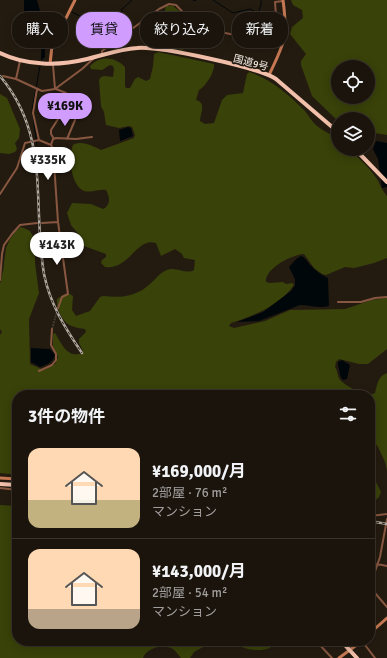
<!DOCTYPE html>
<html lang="ja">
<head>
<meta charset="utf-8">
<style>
	:root { --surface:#1b140c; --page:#28211a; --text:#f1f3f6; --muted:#a09e9d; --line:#39332d; --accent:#d09dff }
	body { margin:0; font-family:Signika,"Noto Sans JP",sans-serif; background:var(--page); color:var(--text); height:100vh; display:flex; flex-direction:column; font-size:15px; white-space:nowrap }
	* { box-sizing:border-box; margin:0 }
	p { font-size:13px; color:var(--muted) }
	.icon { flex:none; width:22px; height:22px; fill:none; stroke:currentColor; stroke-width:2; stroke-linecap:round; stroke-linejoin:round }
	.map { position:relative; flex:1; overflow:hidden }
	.details { position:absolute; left:12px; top:390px; width:363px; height:256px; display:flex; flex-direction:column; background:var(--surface); border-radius:16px; box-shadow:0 2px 10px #0003,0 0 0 1px var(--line) }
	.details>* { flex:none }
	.guide { position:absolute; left:12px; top:12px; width:363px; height:36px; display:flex; gap:8px }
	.controls { position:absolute; left:331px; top:60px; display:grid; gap:8px }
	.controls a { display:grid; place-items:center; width:44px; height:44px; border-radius:50%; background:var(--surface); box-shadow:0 2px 10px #0003,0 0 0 1px var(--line); font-size:20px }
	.price { position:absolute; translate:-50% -34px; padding:0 9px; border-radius:14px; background:#fff; color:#222; font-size:13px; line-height:26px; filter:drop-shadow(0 1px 2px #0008) }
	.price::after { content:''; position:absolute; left:50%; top:24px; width:12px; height:9px; margin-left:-6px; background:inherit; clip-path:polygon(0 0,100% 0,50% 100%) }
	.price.on { background:var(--accent); color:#111 }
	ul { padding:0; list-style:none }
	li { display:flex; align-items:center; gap:12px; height:100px; padding:0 16px }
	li+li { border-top:1px solid var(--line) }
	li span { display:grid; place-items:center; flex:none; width:112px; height:80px; border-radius:12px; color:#555 }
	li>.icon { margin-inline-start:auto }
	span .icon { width:48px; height:48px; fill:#fffc; stroke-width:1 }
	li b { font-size:17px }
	h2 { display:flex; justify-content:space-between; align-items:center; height:48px; padding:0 16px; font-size:17px }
	.tag { padding:0 14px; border-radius:16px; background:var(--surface); box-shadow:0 2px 10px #0003,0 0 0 1px var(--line); font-size:14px; line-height:36px }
	.tag.on { background:var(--accent); color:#111 }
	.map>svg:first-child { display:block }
</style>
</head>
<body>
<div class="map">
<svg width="387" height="658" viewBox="0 0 387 658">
	<rect width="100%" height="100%" fill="#241b10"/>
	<path fill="#394209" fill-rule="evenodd" d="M291,0H387V135L368,132V119H338V121L312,96L301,65V61L306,54L290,34L292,27L303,18L302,10L293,5ZM338,67H368V97H338Z
		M166,6H173L183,14L185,18L188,36L187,44L183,50L157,45L156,40L163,28L159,23L158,20L164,15Z
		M158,52L214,64C215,72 206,86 199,90L196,100C207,103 200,113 200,121L205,124L214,123L222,100L227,95L243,93L247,74L249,72C271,79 289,95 305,111C309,116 312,122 317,126C323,131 331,134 338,139V149H349C357,157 367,165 374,175C380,182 380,188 387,196V258L374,263L354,268L345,267L326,275L322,274L314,268L304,254C293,254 264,269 266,282L270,283L283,282L286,284L292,283L294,285C279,306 255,315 231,323L229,326L234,328L265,321L290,310L345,309L372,300L387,298V349L368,364H359L339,359L336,362L335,367C338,371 337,377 341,381C348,387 366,398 375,393C377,385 378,376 387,373V470L385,462L378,447L370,436V395H17V475L0,473V335L2,332L0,329V284L3,271L6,248L10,239L16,231L21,227L24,228L30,231L35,240V263L39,293L29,319L30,364L44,370L55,364L58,357L53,346V334L55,333C62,344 67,359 83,353V351L79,343V339L86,332L85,329C80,328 76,328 72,326C63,324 56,308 57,299L63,295L70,294L73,296L72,310L76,316L90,311L100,297L103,296C121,298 136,297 150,284C156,279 159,273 167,270C176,266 186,275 194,270L195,260L184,258L182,254L175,249L161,256L156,243C136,237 130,270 105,267L101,263L102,260L106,257V254L84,246L81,243L79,235L71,225L67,213L72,203L91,204L103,209C111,205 110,197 106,190C99,189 92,193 84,191C71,186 68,157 73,145C82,140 92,146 101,150L134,138L135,135L132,127L129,126L119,128L106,125L104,112L101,106L99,80L101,77L104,76L113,77L114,69L113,66L110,65L102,70L91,69L90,66C101,55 115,57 125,67V86L126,88H130L135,79L138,77L146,81L150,79L153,66L154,54Z
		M0,94L7,98L20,129L19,138L15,143L17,149L15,152L9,154L0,153Z
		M370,453L373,461L371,472L381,492L379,497L370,505Z
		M0,505L17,506V641L212,642L194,652L190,658H181C178,655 176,651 173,649C164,643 146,648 143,658H0Z
		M233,641H276C272,655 240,651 233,641Z"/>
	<path fill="#00070b" d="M24,0H37L45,30V57L42,60H41C41,43 46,19 21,17L24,14Z
		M128,127L131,128L133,136L120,141L119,130Z
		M376,141L387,143V187L382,188L378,159L373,149Z
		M301,256C306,258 307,262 311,266C316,271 321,275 328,278L329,306C319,309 310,305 300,305L259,321L237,322L263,312L291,291L295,285V279L289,267C293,263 296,258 301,256Z
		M31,348L50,349L55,355C52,363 48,364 40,367L31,362Z
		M342,360L350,365L347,379L343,380C339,377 340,370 338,366V362Z"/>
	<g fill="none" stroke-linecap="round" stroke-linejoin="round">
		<path stroke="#00070b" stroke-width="1" d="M193,0L195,1L196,0
			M213,0L233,13L250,9L258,13L261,5V0
			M72,12L104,29L123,12L121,10L132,0
			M37,145L32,110L40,66"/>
		<path stroke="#443b31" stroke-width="2" stroke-dasharray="2 1" stroke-linecap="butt" d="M52,329L58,308"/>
		<path stroke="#885741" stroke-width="2" d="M102,55V51L159,9L169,4L176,5L197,27L230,34L262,35L276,16L275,2L283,1
			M20,61L16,79L42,91L55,89L82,69L93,59
			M53,65L55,89
			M3,76L16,79
			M37,89L33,113L39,140
			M54,139L51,134V130L60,116L68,98L66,93L56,89
			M67,139L75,120
			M51,145L53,139L56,138L76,139L92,137
			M0,194L17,168L25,143L39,140L51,145L53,148L58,222L68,294L62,297L58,308
			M42,223L58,222
			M0,280L2,254L4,245L12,234L20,225L37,223
			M338,302H361L375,298L387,297
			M39,371L52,365L56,360V354L51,345L52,329
			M0,488L17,490
			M370,516L387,514
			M377,564L387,566
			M370,566L375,567
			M371,585L375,593L387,607
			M370,586L380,557L387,519
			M316,641L332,658
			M362,641L375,658"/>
		<path stroke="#c67853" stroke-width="3" d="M50,64L52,46L75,0
			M269,75C285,42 288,37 283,0
			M0,478L17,479
			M370,633L387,618
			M339,658L362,641"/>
		<path stroke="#f2c0aa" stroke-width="4" d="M0,53C27,66 59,66 87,59C104,55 120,49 137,48C159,46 258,67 276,79L338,132
			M355,149L387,182
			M0,484L17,485"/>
		<defs>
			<path id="rail" d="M0,76C51,136 32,205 44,274C50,304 65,328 82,353
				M370,521L387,524"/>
		</defs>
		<use href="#rail" stroke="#afa89f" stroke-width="2.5"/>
		<use href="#rail" stroke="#241b10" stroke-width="1" stroke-dasharray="3" stroke-linecap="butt"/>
		<path stroke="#f2c0aa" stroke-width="4" d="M343,643L357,658"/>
	</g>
	<g text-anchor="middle" stroke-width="3.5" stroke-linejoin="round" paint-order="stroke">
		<g font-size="10" fill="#f7f1e9" stroke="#241b10">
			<text transform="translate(251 62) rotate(15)" y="4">国道9号</text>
		</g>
	</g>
</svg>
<div class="controls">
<a><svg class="icon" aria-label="locate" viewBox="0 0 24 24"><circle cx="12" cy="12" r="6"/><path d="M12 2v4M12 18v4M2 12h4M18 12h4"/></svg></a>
<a><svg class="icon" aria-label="layers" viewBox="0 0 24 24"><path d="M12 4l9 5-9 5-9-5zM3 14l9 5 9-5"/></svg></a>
</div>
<b class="price on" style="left:65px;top:127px">¥169K</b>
<b class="price" style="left:48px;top:181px">¥335K</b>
<b class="price" style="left:57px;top:266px">¥143K</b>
<div class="guide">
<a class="tag">購入</a>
<a class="tag on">賃貸</a>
<a class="tag">絞り込み</a>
<a class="tag">新着</a>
</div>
<section class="details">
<h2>3件の物件<svg class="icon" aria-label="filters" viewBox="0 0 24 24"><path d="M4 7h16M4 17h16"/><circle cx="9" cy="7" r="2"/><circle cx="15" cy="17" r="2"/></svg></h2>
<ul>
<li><span style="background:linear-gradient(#ffd9b3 65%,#c2b280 0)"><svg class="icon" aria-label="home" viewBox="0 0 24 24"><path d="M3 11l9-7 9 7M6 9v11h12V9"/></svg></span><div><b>¥169,000/月</b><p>2部屋 · 76 m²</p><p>マンション</p></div></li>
<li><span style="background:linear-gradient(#ffd9b3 75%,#b9a48a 0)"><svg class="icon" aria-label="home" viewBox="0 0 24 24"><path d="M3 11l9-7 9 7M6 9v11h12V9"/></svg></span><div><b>¥143,000/月</b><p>2部屋 · 54 m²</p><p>マンション</p></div></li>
</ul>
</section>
</div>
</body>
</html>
